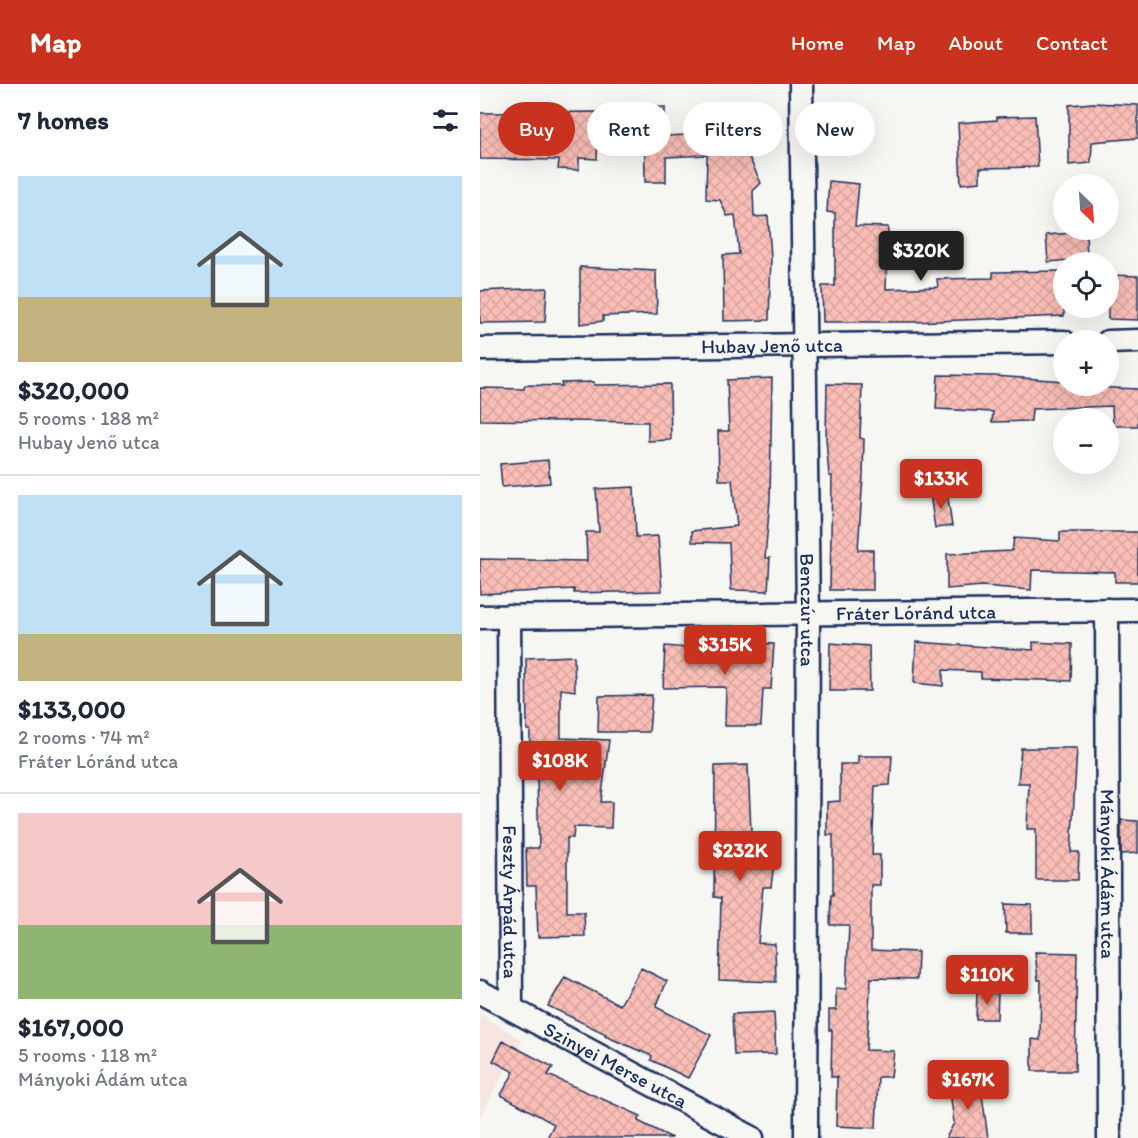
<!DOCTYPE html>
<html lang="en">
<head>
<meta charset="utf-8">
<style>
	:root { --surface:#fff; --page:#f6f6f7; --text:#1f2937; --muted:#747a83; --line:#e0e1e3; --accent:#c8321e }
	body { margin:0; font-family:Itim,sans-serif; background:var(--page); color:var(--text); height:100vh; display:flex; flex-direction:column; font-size:22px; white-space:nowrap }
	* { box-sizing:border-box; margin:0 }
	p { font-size:20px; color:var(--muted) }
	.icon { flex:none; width:33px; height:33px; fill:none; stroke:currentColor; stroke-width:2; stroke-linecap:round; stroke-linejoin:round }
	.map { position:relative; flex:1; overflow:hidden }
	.drawer { display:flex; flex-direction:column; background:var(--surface); width:480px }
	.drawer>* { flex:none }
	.hud { position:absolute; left:18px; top:18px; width:549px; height:54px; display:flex; gap:12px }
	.needle { width:39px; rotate:155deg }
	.controls { position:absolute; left:573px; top:90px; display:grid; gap:12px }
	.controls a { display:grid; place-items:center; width:66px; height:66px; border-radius:50%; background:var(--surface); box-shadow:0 6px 24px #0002; font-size:30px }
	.price { position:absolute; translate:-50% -51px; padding:0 14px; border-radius:6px; background:var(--accent); color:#fff; font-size:20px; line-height:39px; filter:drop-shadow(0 2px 3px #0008) }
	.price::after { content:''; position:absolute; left:50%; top:36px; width:18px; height:14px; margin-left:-9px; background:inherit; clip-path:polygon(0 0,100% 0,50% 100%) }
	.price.current { background:#222; color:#fff }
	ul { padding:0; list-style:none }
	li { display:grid; align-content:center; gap:12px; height:318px; padding:0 18px }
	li+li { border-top:2px solid var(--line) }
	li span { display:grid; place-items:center; height:186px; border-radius:0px; color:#555 }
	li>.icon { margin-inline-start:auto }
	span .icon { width:108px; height:108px; fill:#fffc; stroke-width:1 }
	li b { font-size:26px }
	h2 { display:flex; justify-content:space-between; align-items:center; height:72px; padding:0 18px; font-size:26px }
	.pill { padding:0 21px; border-radius:27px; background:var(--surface); box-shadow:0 6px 24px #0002; font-size:21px; line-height:54px }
	.pill.current { background:var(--accent); color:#fff }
	header { display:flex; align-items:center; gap:36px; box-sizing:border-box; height:84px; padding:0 30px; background:var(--accent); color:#fff }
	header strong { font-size:28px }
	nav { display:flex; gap:33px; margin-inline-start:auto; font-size:21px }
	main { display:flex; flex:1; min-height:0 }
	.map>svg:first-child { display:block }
</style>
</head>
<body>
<header>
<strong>Map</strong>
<nav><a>Home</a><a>Map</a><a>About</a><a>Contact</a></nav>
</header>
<main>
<section class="drawer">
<h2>7 homes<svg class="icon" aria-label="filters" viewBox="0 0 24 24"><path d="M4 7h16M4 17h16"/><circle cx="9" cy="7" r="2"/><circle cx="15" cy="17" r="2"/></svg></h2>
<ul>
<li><span style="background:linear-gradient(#bfe0f5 65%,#c2b280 0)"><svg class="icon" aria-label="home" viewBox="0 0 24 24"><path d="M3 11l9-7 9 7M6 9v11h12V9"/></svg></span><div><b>$320,000</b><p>5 rooms · 188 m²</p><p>Hubay Jenő utca</p></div></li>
<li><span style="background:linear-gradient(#bfe0f5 75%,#c2b280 0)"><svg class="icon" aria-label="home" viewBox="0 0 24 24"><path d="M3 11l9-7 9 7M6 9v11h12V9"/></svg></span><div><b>$133,000</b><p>2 rooms · 74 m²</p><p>Fráter Lóránd utca</p></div></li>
<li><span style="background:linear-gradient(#f6c9c9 60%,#8fb573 0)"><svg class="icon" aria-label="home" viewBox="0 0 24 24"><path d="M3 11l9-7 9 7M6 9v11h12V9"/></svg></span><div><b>$167,000</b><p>5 rooms · 118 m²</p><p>Mányoki Ádám utca</p></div></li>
</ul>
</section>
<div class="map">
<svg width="658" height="1054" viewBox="0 0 658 1054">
	<defs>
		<pattern id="building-cross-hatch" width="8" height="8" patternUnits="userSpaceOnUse" patternTransform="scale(1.5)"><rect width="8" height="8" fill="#fabeb6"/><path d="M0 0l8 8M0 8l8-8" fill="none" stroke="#d6a49f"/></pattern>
	</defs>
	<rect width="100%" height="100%" fill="#f6f6f2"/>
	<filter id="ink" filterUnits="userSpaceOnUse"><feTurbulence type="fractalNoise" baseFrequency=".0167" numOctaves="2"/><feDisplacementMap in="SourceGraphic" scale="12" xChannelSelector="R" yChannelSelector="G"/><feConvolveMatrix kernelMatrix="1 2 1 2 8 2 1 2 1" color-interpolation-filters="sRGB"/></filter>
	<g filter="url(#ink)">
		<path fill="#f7e5e0" d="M0,930L42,956L0,1033Z"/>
		<path fill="url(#building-cross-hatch)" stroke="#1b2f5e" stroke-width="1.5" d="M613,19L658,21V54L612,58L611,79L589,81V21Z
			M346,21L372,22L370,65L346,63Z
			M185,23V52L231,50L230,34H268L269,73L281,99L273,107L274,133L288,132L291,173L289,236L244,237L243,171L259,170L255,131L247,132L240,116L226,115L227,71L186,73V98H165L164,24Z
			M119,28L117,75L99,74V86L78,85L79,76L0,75V29Z
			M555,32L558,83L500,84V98L481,100L478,39L517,36V33Z
			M349,97L379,100L375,142L408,143L406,205L458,203L457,195L513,194V188L584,187V232L433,238H343L342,202H355V129L347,128Z
			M606,148L607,175L568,178L566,151Z
			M100,183L176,187L177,230L123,232V237L100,240Z
			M628,191L658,192V236L628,235Z
			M67,204L65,238L0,239V207Z
			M458,291L515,292L584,297V302L658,305V342H633L632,322L552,325L551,337L512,338L513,328L456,325Z
			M292,294L290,416L285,474H290L288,507L251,506L249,459L212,458V447L257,442L252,396H239L238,347H249L247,296Z
			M114,298V301L190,300L191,356L168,357V338L0,336V304L44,305L45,301L82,302L81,299Z
			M347,300L382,301L380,354L384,355L383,392L378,466H393V506H350L352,392H349L346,354Z
			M68,376L70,399L22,403L20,380Z
			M154,403L156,453L178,452L182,507L94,509V505L0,510V475L107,477L106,448H119L116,405Z
			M467,407L472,442L455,444L450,410Z
			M580,448H658V498H635V488L552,486L551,506L502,502L467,505V470L532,467L534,454L580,457Z
			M243,558L294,560L291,605H283L281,642H245L246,604L244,603L183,604L185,562L243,567Z
			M436,558L553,566V558L592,560L591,597L501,594V588L463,586V602L434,599Z
			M350,559L389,562L390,607H349Z
			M94,572L95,607L81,605V654L129,656L121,718H132L131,744L94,743L93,754H87V828H104L105,852L58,853L56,802H47L46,764H59L57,694H49L50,646H47L46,574Z
			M172,611L169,648H118L119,612Z
			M541,664H597L591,768H599L598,796H556V745H547L549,699H538Z
			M378,672H412L410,701L395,702L392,771H400V801H391V866L438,868L437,895L391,894L386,966L414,967L411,993H398L396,1044L356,1042L357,993H351L352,946H349V926H356V904L366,905L369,841H350L351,811H353V751H347V718L360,717V680H378Z
			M268,681L272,769L295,770L291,803H283L278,859L295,860L296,898L239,896L241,814L234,813L235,682Z
			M641,736L658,737V769L641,770Z
			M525,820L552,821V849H526Z
			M555,868L597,869L595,987H552V955L560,956L561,896H558Z
			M161,884L187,897L176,923L231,951L208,994L171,976L172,972L125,952L126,950L68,922L85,893L140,921Z
			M497,909H518L517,935H496Z
			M294,928L296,970L254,971L252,930Z
			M23,957L73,983L68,991L161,1032L158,1037L192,1054H67L74,1040L21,1011L34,988L13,977Z
			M500,996L508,1054H466L474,1039L469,999Z"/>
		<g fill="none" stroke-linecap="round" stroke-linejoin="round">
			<defs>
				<g id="minor">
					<path id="s1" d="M321,0L328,530L326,1054"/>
					<path d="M628,258L658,257"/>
					<path id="s2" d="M0,265L584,258"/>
					<path id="s3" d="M627,526L629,1054"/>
					<path id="s4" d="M29,532L31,924"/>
					<path id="s5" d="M0,533L658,526"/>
					<path id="s6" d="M0,908L272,1054"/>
				</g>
			</defs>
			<use href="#minor" stroke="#1b2f5e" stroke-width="27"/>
			<use href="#minor" stroke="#f6f6f2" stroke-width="22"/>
		</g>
	</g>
	<g text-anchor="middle" stroke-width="4.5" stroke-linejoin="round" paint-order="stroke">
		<g font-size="20" fill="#1b2f5e" stroke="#f6f6f2">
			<text dy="7" stroke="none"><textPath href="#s2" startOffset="292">Hubay Jenő utca</textPath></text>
			<text dy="7" stroke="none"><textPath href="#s1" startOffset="526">Benczúr utca</textPath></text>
			<text dy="7" stroke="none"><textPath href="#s5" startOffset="436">Fráter Lóránd utca</textPath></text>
			<text dy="7" stroke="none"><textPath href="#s3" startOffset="264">Mányoki Ádám utca</textPath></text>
			<text dy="7" stroke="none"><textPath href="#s4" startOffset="286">Feszty Árpád utca</textPath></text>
			<text dy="7" stroke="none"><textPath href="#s6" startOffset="154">Szinyei Merse utca</textPath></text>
		</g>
	</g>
</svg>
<div class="controls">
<a><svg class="needle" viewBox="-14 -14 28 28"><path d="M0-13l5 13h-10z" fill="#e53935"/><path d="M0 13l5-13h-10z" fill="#747a83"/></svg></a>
<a><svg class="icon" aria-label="locate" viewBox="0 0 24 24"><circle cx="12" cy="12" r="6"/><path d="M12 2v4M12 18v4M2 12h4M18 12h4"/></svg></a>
<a>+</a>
<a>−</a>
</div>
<b class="price current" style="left:441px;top:198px">$320K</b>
<b class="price" style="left:461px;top:426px">$133K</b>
<b class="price" style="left:245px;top:592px">$315K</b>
<b class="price" style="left:80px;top:708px">$108K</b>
<b class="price" style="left:260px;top:798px">$232K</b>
<b class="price" style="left:507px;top:922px">$110K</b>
<b class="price" style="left:488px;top:1027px">$167K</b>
<div class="hud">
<a class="pill current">Buy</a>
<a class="pill">Rent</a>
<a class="pill">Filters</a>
<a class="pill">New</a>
</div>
</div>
</main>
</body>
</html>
